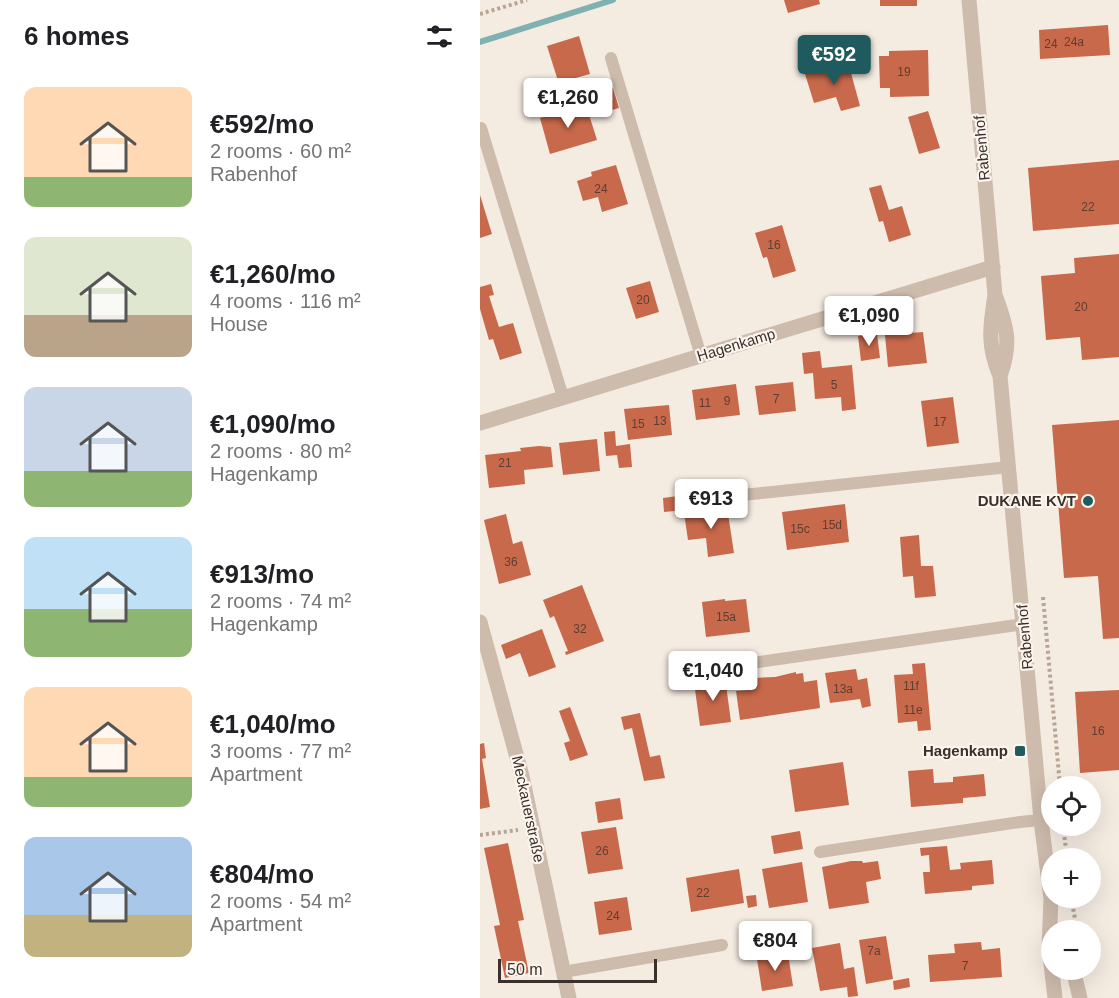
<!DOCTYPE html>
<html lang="en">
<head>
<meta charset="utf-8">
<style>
	:root { --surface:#fff; --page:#f6f6f6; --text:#202124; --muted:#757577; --accent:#1f5a5e }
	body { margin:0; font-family:Arial,sans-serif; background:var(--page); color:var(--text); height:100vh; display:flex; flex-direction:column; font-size:22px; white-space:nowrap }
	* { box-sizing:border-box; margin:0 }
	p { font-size:20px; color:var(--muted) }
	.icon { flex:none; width:33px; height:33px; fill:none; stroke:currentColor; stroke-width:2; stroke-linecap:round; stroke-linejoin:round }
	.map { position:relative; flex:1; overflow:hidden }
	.panel { display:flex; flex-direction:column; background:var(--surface); width:480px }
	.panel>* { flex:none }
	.fabs { position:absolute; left:561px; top:776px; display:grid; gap:12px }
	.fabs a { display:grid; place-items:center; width:60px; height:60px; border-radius:50%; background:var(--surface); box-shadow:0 6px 24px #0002; font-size:30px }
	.scale { position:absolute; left:18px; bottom:15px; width:159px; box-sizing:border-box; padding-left:6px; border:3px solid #3b302b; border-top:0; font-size:16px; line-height:21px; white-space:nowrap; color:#3b302b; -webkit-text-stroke:4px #fbf5ee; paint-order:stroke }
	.price { position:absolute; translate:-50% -51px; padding:0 14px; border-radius:6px; background:#fff; color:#222; font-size:20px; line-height:39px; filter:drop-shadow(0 2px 3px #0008) }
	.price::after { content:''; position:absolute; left:50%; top:36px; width:18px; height:14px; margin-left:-9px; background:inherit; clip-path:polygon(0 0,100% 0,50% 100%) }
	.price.on { background:var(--accent); color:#fff }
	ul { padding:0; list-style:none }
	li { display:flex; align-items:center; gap:18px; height:150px; padding:0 24px }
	li span { display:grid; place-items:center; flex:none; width:168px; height:120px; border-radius:12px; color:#555 }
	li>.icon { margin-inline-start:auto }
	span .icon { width:72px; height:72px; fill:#fffc; stroke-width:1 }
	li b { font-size:26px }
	h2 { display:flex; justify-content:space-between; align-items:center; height:72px; padding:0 24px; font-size:26px }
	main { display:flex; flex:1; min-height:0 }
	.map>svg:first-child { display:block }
</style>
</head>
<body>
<main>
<section class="panel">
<h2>6 homes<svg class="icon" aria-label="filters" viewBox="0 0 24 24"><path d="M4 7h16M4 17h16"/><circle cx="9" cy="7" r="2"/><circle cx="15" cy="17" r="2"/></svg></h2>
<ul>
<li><span style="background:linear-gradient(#ffd9b3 75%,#8fb573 0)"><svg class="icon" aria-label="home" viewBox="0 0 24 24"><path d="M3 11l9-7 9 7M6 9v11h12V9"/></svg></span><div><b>€592/mo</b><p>2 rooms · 60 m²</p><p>Rabenhof</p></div></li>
<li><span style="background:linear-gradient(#dfe7d0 65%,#b9a48a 0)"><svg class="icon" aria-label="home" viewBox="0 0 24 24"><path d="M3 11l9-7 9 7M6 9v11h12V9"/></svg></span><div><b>€1,260/mo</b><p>4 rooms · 116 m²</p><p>House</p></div></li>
<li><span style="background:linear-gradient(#c9d6e8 70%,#8fb573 0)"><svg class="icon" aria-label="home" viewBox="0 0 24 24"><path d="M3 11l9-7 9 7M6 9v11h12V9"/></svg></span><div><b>€1,090/mo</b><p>2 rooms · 80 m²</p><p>Hagenkamp</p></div></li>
<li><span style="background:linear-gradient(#bfe0f5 60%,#8fb573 0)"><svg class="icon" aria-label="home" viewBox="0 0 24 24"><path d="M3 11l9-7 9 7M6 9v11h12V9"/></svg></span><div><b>€913/mo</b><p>2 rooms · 74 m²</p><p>Hagenkamp</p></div></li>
<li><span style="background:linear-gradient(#ffd9b3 75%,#8fb573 0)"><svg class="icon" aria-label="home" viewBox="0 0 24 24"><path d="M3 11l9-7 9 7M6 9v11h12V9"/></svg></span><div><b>€1,040/mo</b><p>3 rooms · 77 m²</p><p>Apartment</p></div></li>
<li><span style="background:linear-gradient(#a9c7e8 65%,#c2b280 0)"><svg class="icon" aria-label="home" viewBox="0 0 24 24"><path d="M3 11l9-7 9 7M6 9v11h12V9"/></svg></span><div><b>€804/mo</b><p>2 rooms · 54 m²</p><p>Apartment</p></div></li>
</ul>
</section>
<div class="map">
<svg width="639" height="998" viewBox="0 0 639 998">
	<rect width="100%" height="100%" fill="#f4ebe1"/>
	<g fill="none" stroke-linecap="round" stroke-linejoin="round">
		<path stroke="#7fb0b2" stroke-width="6" d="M0,42L133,0"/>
	</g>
	<path fill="#c8694b" d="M304,0H339L340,4L308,13Z
		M400,0H437V6H400Z
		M628,25L630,55L560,59L559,30Z
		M99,36L110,74L92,79L91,85L83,87L79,84L67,46Z
		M344,38L350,59L326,67L319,46Z
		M448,50L449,96L410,97V88H400L399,56H409V51Z
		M368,62L380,106L361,111L356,97L334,103L325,74Z
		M133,88L139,108L115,115L109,95Z
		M106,105L117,140L70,154L60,118Z
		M448,111L460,148L439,154L428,117Z
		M639,160V224L553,231L548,168Z
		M136,165L148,204L122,212L118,197L103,201L97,181L112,176L111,172Z
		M401,185L409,210L422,206L431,235L409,242L403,221L399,222L389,188Z
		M0,195L12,234L0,238Z
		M302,225L316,271L293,278L287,257L283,258L275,233Z
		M639,254V357L602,360L600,337L566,340L561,276L595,273L594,258Z
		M170,281L179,312L156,319L146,288Z
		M11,284L14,295L9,296L19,327L33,323L42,353L20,360L13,339L9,340L0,309V287Z
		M443,332L447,363L408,367L405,335Z
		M397,334L400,358L381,361L378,336Z
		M340,351L342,368L372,365L376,409L362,411L361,397L335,399L333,373L324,374L322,353Z
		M313,382L316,411L279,415L275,386Z
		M256,384L260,415L216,420L212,390Z
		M473,397L479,443L447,447L441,401Z
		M189,405L192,435L148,440L144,409Z
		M639,420V638L623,639L618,576L584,578L572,425Z
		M135,431L136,446L150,444L152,467L139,468L137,455L126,456L124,432Z
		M117,439L120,471L83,475L79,443Z
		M59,446L71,447L73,467L44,470L45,484L9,488L5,455L41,451L40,448Z
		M205,495L206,510L184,512L183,498Z
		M365,504L369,542L307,550L302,512Z
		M247,507L254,553L228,557L226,538L208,540L204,513Z
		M26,514L33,544L42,541L51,575L19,584L4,520Z
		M439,535L441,566H453L456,596L435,598L433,576L423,577L420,537Z
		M102,585L124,641L86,655L85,652L88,651L74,616L70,618L63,600Z
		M245,599V601L266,599L270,632L226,637L222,602Z
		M62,629L76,667L49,677L40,653L26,659L21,645Z
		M445,663L451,730L438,731L437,721L418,723L414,675L433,674L432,664Z
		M376,669L378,680L387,678L391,706L382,708L380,699L350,703L345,673Z
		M316,672V674L323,673L324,682L337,680L340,708L260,720L256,691L269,690L267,682L275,680L274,678L295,677Z
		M245,677L251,722L220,726L214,682Z
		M639,690V770L600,773L595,692Z
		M90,707L108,755L90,761L84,743L90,741L79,711Z
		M160,713L170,757L180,755L185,778L164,781L152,728L144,730L141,717Z
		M4,743L6,758L2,759L10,807L0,809V744Z
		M363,762L369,805L315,812L309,770Z
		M453,769L454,783L473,782V777L504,774L506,796L483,798V803L431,807L428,771Z
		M140,798L143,819L118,823L115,802Z
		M136,827L143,869L108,874L101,832Z
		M320,831L323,849L294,854L291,836Z
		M28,843L44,920L38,921L49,973L25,978L14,926L20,925L4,848Z
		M467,846L470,870L481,869L480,863L512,860L514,884L492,886V890L445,894L443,872H450L449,855L441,856L440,848Z
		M371,861H382L383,863L398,861L401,879L386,882L389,903L349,909L342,867Z
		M322,862L328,902L289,908L282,869Z
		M259,869L264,903L211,912L206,878Z
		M276,895L277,906L268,908L266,896Z
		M147,897L152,930L119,935L114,902Z
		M406,936L413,979L386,984L379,940Z
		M316,939L318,948L291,953L290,943Z
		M501,942L502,950L520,948L522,977L450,982L448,955L475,953L474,944Z
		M360,943L364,969L374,967L378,996L368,997L367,987L340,991L332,948Z
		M308,954L313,986L282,991L277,959Z
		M429,978L430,987L414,990L413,981Z"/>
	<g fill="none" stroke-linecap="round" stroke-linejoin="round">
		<path stroke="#b9a596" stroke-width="4" stroke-dasharray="3 3" stroke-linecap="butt" d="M0,14L47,0
			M563,597L580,786
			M583,825L587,858
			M0,835L38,830
			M591,897L597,930"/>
		<path stroke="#cdbbac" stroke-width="12" d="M131,58L221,356
			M1,128L83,397
			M263,495L529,467
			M258,665L544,624
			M340,852L540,822L561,820
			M83,972L242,945"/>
		<path stroke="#cdbbac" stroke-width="15" d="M0,423L513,267
			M0,622L42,776L89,998"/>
		<path stroke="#cdbbac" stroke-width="15" d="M489,0L515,295C510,326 507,346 520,376L561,820L571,899L569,947L575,998
			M515,295C527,327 532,343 520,376
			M593,969L600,998"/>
	</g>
	<g fill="#1f5a5e" stroke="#fbf5ee" stroke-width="2">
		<circle cx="608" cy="501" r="6"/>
		<rect x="534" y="745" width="12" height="12" rx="3"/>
	</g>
	<g text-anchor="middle" stroke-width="4.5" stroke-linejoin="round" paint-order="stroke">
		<g font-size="12" fill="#5e3e33">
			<text x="594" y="46">24a</text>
			<text x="571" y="48">24</text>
			<text x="424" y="76">19</text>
			<text x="121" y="193">24</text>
			<text x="608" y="211">22</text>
			<text x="294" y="249">16</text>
			<text x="163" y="304">20</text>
			<text x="601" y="311">20</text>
			<text x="354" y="389">5</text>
			<text x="296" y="403">7</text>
			<text x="247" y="405">9</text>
			<text x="225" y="407">11</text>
			<text x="180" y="425">13</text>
			<text x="460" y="426">17</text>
			<text x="158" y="428">15</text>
			<text x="25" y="467">21</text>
			<text x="352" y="529">15d</text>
			<text x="320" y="533">15c</text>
			<text x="31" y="566">36</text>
			<text x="246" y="621">15a</text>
			<text x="100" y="633">32</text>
			<text x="431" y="690">11f</text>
			<text x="363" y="693">13a</text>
			<text x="433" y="714">11e</text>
			<text x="618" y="735">16</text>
			<text x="122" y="855">26</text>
			<text x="223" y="897">22</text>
			<text x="133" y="920">24</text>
			<text x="394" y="955">7a</text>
			<text x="485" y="970">7</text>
		</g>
		<g font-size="15" fill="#3b302b" stroke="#fbf5ee">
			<text transform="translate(502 148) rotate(-95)" y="5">Rabenhof</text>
			<text transform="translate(256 345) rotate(-17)" y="5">Hagenkamp</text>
			<text transform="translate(545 637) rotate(-95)" y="5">Rabenhof</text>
			<text transform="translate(48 809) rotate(78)" y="5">Meckauerstraße</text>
		</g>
		<g font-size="15" font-weight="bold" fill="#3b302b" stroke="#fbf5ee" text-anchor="end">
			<text x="596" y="506">DUKANE KVT</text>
			<text x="528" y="756">Hagenkamp</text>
		</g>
	</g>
</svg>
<div class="fabs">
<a><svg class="icon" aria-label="locate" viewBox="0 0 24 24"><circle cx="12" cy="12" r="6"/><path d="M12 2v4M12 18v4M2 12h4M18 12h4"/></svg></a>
<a>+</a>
<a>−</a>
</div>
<div class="scale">50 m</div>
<b class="price on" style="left:354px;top:86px">€592</b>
<b class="price" style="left:88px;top:129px">€1,260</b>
<b class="price" style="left:389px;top:347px">€1,090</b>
<b class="price" style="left:231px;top:530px">€913</b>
<b class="price" style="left:233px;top:702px">€1,040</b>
<b class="price" style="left:295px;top:972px">€804</b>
</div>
</main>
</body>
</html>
